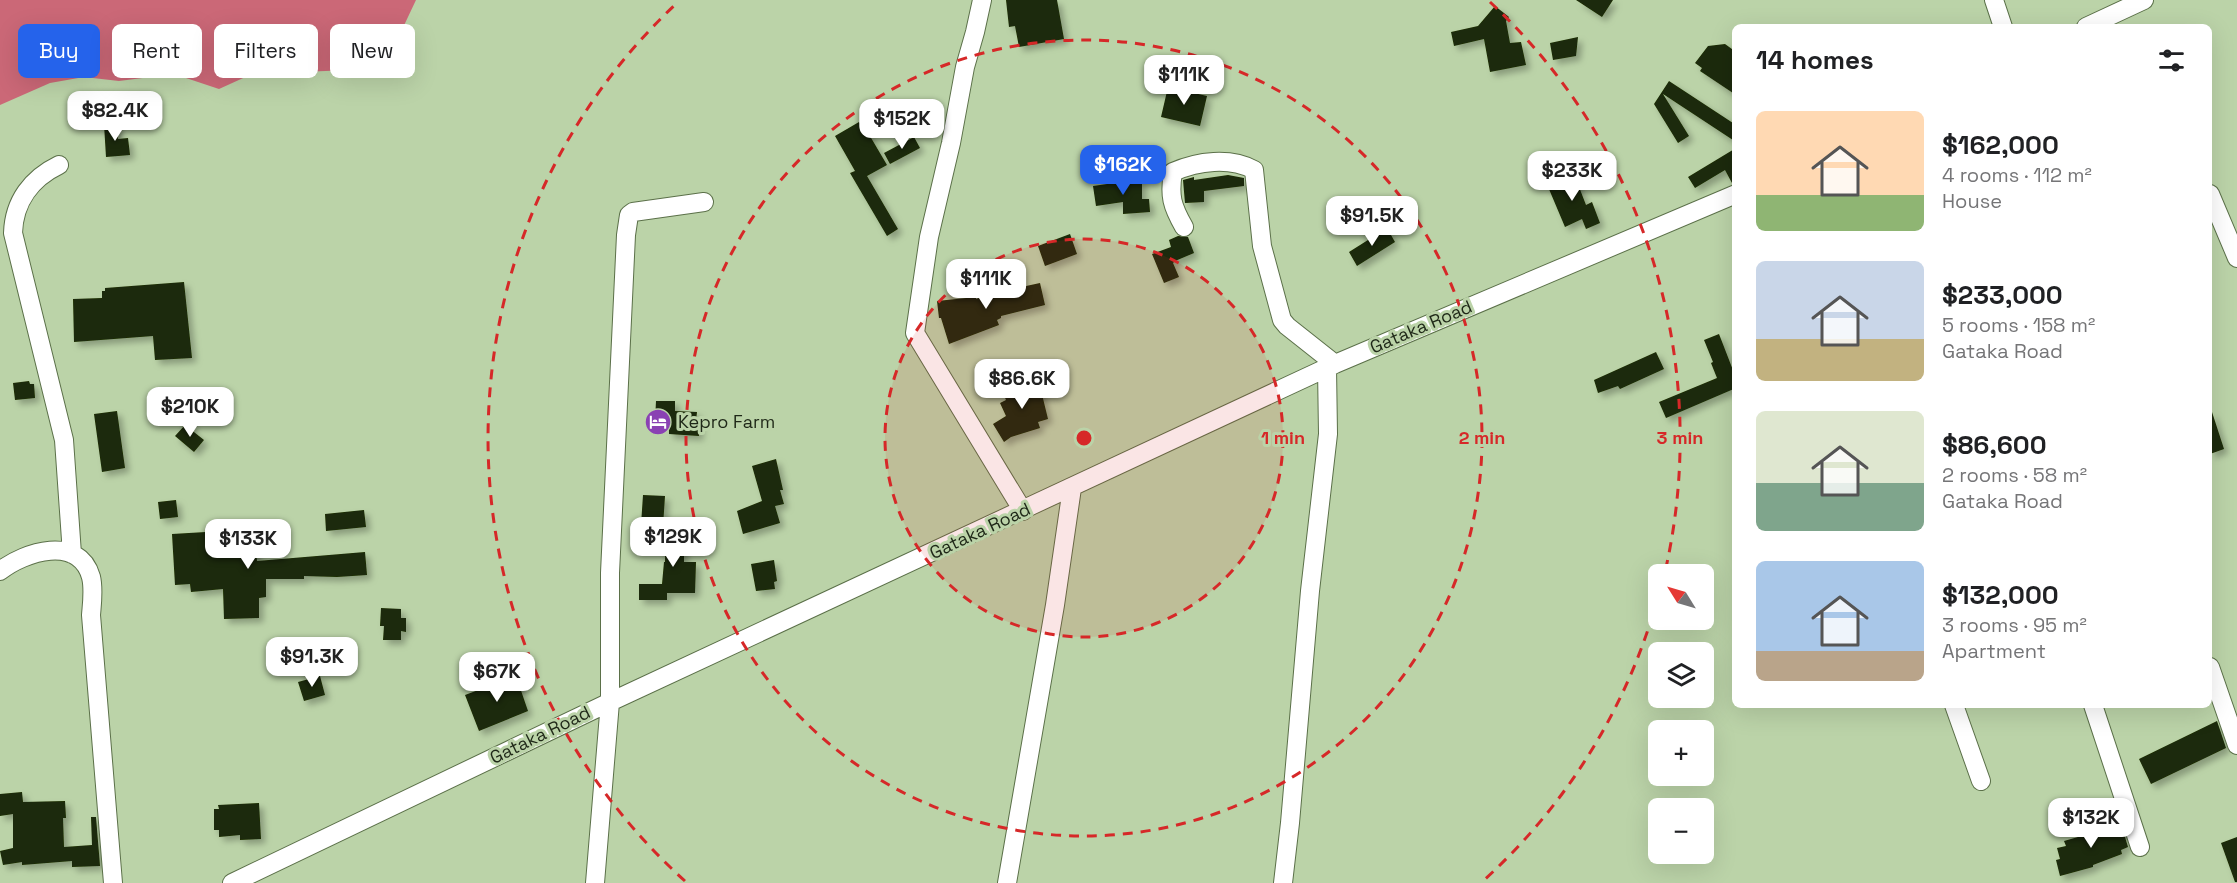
<!DOCTYPE html>
<html lang="en">
<head>
<meta charset="utf-8">
<style>
	:root { --surface:#fff; --page:#f2f2f2; --text:#202124; --muted:#757577; --accent:#2563eb }
	body { margin:0; font-family:"Space Grotesk",sans-serif; background:var(--page); color:var(--text); height:100vh; display:flex; flex-direction:column; font-size:22px; white-space:nowrap }
	* { box-sizing:border-box; margin:0 }
	p { font-size:20px; color:var(--muted) }
	.icon { flex:none; width:33px; height:33px; fill:none; stroke:currentColor; stroke-width:2; stroke-linecap:round; stroke-linejoin:round }
	.map { position:relative; flex:1; overflow:hidden }
	.side { position:absolute; left:1732px; top:24px; width:480px; height:684px; display:flex; flex-direction:column; background:var(--surface); border-radius:9px; box-shadow:0 6px 24px #0002 }
	.side>* { flex:none }
	.hud { position:absolute; left:18px; top:24px; width:570px; height:54px; display:flex; gap:12px }
	.needle { width:39px; rotate:307deg }
	.controls { position:absolute; left:1648px; top:564px; display:grid; gap:12px }
	.controls a { display:grid; place-items:center; width:66px; height:66px; border-radius:9px; background:var(--surface); box-shadow:0 6px 24px #0002; font-size:30px }
	.price { position:absolute; translate:-50% -51px; padding:0 14px; border-radius:12px; background:#fff; color:#222; font-size:20px; line-height:39px; filter:drop-shadow(0 2px 3px #0008) }
	.price::after { content:''; position:absolute; left:50%; top:36px; width:18px; height:14px; margin-left:-9px; background:inherit; clip-path:polygon(0 0,100% 0,50% 100%) }
	.price.active { background:var(--accent); color:#fff }
	ul { padding:0; list-style:none }
	li { display:flex; align-items:center; gap:18px; height:150px; padding:0 24px }
	li span { display:grid; place-items:center; flex:none; width:168px; height:120px; border-radius:9px; color:#555 }
	li>.icon { margin-inline-start:auto }
	span .icon { width:72px; height:72px; fill:#fffc; stroke-width:1 }
	li b { font-size:26px }
	h2 { display:flex; justify-content:space-between; align-items:center; height:72px; padding:0 24px; font-size:26px }
	.pill { padding:0 21px; border-radius:9px; background:var(--surface); box-shadow:0 6px 24px #0002; font-size:21px; line-height:54px }
	.pill.active { background:var(--accent); color:#fff }
	.map>svg:first-child { display:block }
</style>
</head>
<body>
<div class="map">
<svg width="2237" height="883" viewBox="0 0 2237 883">
	<defs>
		<filter id="shadow"><feDropShadow dx="4.5" dy="4.5" stdDeviation="3" flood-color="#0004"/></filter>
	</defs>
	<rect width="100%" height="100%" fill="#bbd3a8"/>
	<path fill="#cb6877" d="M0,0H416L382,72L349,70L252,74L219,89L174,74L119,81L84,77L50,83L0,105Z"/>
	<path fill="#1b2c07" filter="url(#shadow)" d="M1006,0H1057L1064,39L1019,47L1015,26L1009,27Z
		M1576,0H1613L1602,17Z
		M1495,6L1509,17L1506,21L1510,43L1521,42L1526,65L1490,72L1484,39L1454,46L1451,32L1478,26Z
		M1578,37L1576,56L1553,60L1550,43Z
		M1725,44L1736,52V95L1700,71L1702,68L1695,63L1708,46Z
		M1669,81L1736,125V142L1663,94L1689,136L1678,143L1654,104Z
		M1168,87L1207,96L1200,126L1161,117Z
		M859,122L865,132L867,131L887,165L867,176L898,229L887,236L850,173L855,171L835,136Z
		M117,123L118,139L128,138L130,155L106,157L104,124Z
		M914,137L920,148L890,164L884,153Z
		M1736,148V183H1732L1725,170L1695,188L1688,177Z
		M1574,174L1586,205L1592,202L1600,223L1586,229L1582,219L1565,227L1546,182L1565,175L1566,177Z
		M1228,175L1244,178V186L1204,191V202L1185,203L1183,180L1194,177V180Z
		M1142,179V199H1149L1150,212L1123,214V202L1096,206L1093,186Z
		M1387,228L1395,242L1357,266L1349,252Z
		M1070,234L1077,254L1045,266L1038,246Z
		M1178,236L1188,237L1194,253L1175,261L1173,263L1179,277L1164,283L1152,254L1171,247L1169,240Z
		M184,282L192,358L155,360L153,336L74,342L73,299L102,298V291H105V288Z
		M1040,283L1045,305L1001,316V318L997,320L999,325L949,344L941,318H939L937,301L976,297V299L1016,286L1017,288Z
		M1719,334L1736,378V388L1666,418L1659,402L1717,378L1711,363L1713,362L1704,340Z
		M1656,352L1664,369L1620,389L1618,386L1598,393L1594,380Z
		M1038,378L1048,419L1038,422L1040,428L1011,437L1004,442L993,424L1006,416L1000,403L1006,400L1003,393L1025,379Z
		M29,381L30,384H34L35,398L15,400L13,383Z
		M656,401H675V411L697,412L696,421H699V436L669,434V421H655Z
		M117,411L125,468L102,472L94,414Z
		M2212,412L2224,449L2210,454V413Z
		M185,425L204,440L194,452L175,436Z
		M776,459L783,490H780L784,504L775,506L780,523L743,534L737,511L762,501L752,466Z
		M643,495L665,496L663,526L641,525Z
		M176,500L178,517L160,519L158,502Z
		M364,510L366,527L326,531L325,514Z
		M666,521H684V562H696L695,593H667V600H639V584H662L664,562H665Z
		M206,532L207,541H255L257,561L365,552L367,575L337,577L304,576V579H266V597L259,598V618L224,619L223,589L191,592L190,584L175,585L172,534Z
		M774,560L777,581L774,582L775,589L756,591L751,564Z
		M381,608L401,609V618H406V632L401,631V640H383L384,626H380Z
		M320,676L325,695L304,701L298,682Z
		M516,676L528,711L479,731L465,695Z
		M2217,721L2226,748L2151,784L2139,759Z
		M22,792L23,802L65,801L66,818H63L64,847L92,845L91,817H96L100,866L72,867V861L22,865V862L3,865L0,851L13,848V814L0,816V794Z
		M259,803L261,839L240,840V835L219,837V830H214V809H219L218,805Z
		M2120,821L2128,847L2121,850L2122,854L2093,865V867L2060,876L2056,860L2060,859L2057,848L2066,846L2064,841L2092,833L2091,831Z
		M2237,837V882H2235L2221,843Z"/>
	<g fill="none" stroke-linecap="round" stroke-linejoin="round">
		<defs>
			<path id="minor" d="M982,0L975,32L965,67L951,143L929,237L915,333L1023,511
				M1994,0L2003,27
				M2086,27L2144,0
				M59,165C32,178 14,201 13,233L64,440L72,554
				M2210,194L2237,258
				M1184,227C1172,206 1169,196 1173,172C1198,161 1230,157 1254,170L1262,246L1282,320L1287,326L1335,364
				M0,571C24,552 79,534 91,577C94,589 92,603 91,615L113,883
				M2210,667L2237,745
				M1954,705L1981,781
				M2093,705L2140,847
				M232,883L610,702L1335,364L1736,194
				M595,883L610,702V573L626,235L629,215L633,212L704,202
				M1007,883L1055,605L1072,488
				M1283,883L1290,823L1310,591L1328,434L1327,368"/>
		</defs>
		<use href="#minor" stroke="#5b7049" stroke-width="20"/>
		<use href="#minor" stroke="#fff" stroke-width="18"/>
	</g>
	<circle cx="1084" cy="438" r="199" fill="#d62828" fill-opacity=".12"/>
	<g fill="none" stroke="#d62828" stroke-width="3" stroke-dasharray="10 8">
		<circle cx="1084" cy="438" r="199"/>
		<circle cx="1084" cy="438" r="398"/>
		<path d="M1658 597A596 596 0 0 1 1483 881M685 881A596 596 0 0 1 678 2M1490 2A596 596 0 0 1 1665 572"/>
	</g>
	<defs>
		<symbol id="hotel-disc" viewBox="-11 -11 22 22"><circle r="9.5" fill="#8a41b3" stroke="#bbd3a8"/><path d="M-6-4.5h1.5V1H6V5H4.5V3h-9V5H-6ZM-4 0a1.8 1.8 0 1 1 3.6 0ZM.5 0V-2.5h3Q6-2.5 6 0Z" fill="#fff"/></symbol>
	</defs>
	<g fill-rule="evenodd">
		<use href="#hotel-disc" x="643" y="407" width="30" height="30"/>
	</g>
	<g text-anchor="middle" stroke-width="6" stroke-linejoin="round" paint-order="stroke">
		<g font-size="18" fill="#1e2717" stroke="#bbd3a8">
			<text transform="translate(1421 327) rotate(-23)" y="6">Gataka Road</text>
			<text transform="translate(980 531) rotate(-25)" y="6">Gataka Road</text>
			<text transform="translate(540 735) rotate(-26)" y="6">Gataka Road</text>
		</g>
		<g font-size="18" fill="#1e2717" stroke="#bbd3a8" text-anchor="start">
			<text x="678" y="428">Kepro Farm</text>
		</g>
	</g>
	<circle cx="1084" cy="438" r="9" fill="#d62828" stroke="#bbd3a8" stroke-width="3"/>
	<g font-size="18" text-anchor="middle" font-weight="bold" fill="#d62828" stroke="#bbd3a8" stroke-width="6" stroke-linejoin="round" paint-order="stroke">
		<text x="1283" y="444">1 min</text>
		<text x="1482" y="444">2 min</text>
		<text x="1680" y="444">3 min</text>
	</g>
</svg>
<div class="controls">
<a><svg class="needle" viewBox="-14 -14 28 28"><path d="M0-13l5 13h-10z" fill="#e53935"/><path d="M0 13l5-13h-10z" fill="#757577"/></svg></a>
<a><svg class="icon" aria-label="layers" viewBox="0 0 24 24"><path d="M12 4l9 5-9 5-9-5zM3 14l9 5 9-5"/></svg></a>
<a>+</a>
<a>−</a>
</div>
<b class="price" style="left:1184px;top:106px">$111K</b>
<b class="price" style="left:115px;top:142px">$82.4K</b>
<b class="price" style="left:902px;top:150px">$152K</b>
<b class="price active" style="left:1123px;top:196px">$162K</b>
<b class="price" style="left:1572px;top:202px">$233K</b>
<b class="price" style="left:1372px;top:247px">$91.5K</b>
<b class="price" style="left:986px;top:310px">$111K</b>
<b class="price" style="left:1022px;top:410px">$86.6K</b>
<b class="price" style="left:190px;top:438px">$210K</b>
<b class="price" style="left:673px;top:568px">$129K</b>
<b class="price" style="left:248px;top:570px">$133K</b>
<b class="price" style="left:312px;top:688px">$91.3K</b>
<b class="price" style="left:497px;top:703px">$67K</b>
<b class="price" style="left:2091px;top:849px">$132K</b>
<div class="hud">
<a class="pill active">Buy</a>
<a class="pill">Rent</a>
<a class="pill">Filters</a>
<a class="pill">New</a>
</div>
<section class="side">
<h2>14 homes<svg class="icon" aria-label="filters" viewBox="0 0 24 24"><path d="M4 7h16M4 17h16"/><circle cx="9" cy="7" r="2"/><circle cx="15" cy="17" r="2"/></svg></h2>
<ul>
<li><span style="background:linear-gradient(#ffd9b3 70%,#8fb573 0)"><svg class="icon" aria-label="home" viewBox="0 0 24 24"><path d="M3 11l9-7 9 7M6 9v11h12V9"/></svg></span><div><b>$162,000</b><p>4 rooms · 112 m²</p><p>House</p></div></li>
<li><span style="background:linear-gradient(#c9d6e8 65%,#c2b280 0)"><svg class="icon" aria-label="home" viewBox="0 0 24 24"><path d="M3 11l9-7 9 7M6 9v11h12V9"/></svg></span><div><b>$233,000</b><p>5 rooms · 158 m²</p><p>Gataka Road</p></div></li>
<li><span style="background:linear-gradient(#dfe7d0 60%,#7fa58c 0)"><svg class="icon" aria-label="home" viewBox="0 0 24 24"><path d="M3 11l9-7 9 7M6 9v11h12V9"/></svg></span><div><b>$86,600</b><p>2 rooms · 58 m²</p><p>Gataka Road</p></div></li>
<li><span style="background:linear-gradient(#a9c7e8 75%,#b9a48a 0)"><svg class="icon" aria-label="home" viewBox="0 0 24 24"><path d="M3 11l9-7 9 7M6 9v11h12V9"/></svg></span><div><b>$132,000</b><p>3 rooms · 95 m²</p><p>Apartment</p></div></li>
</ul>
</section>
</div>
</body>
</html>
